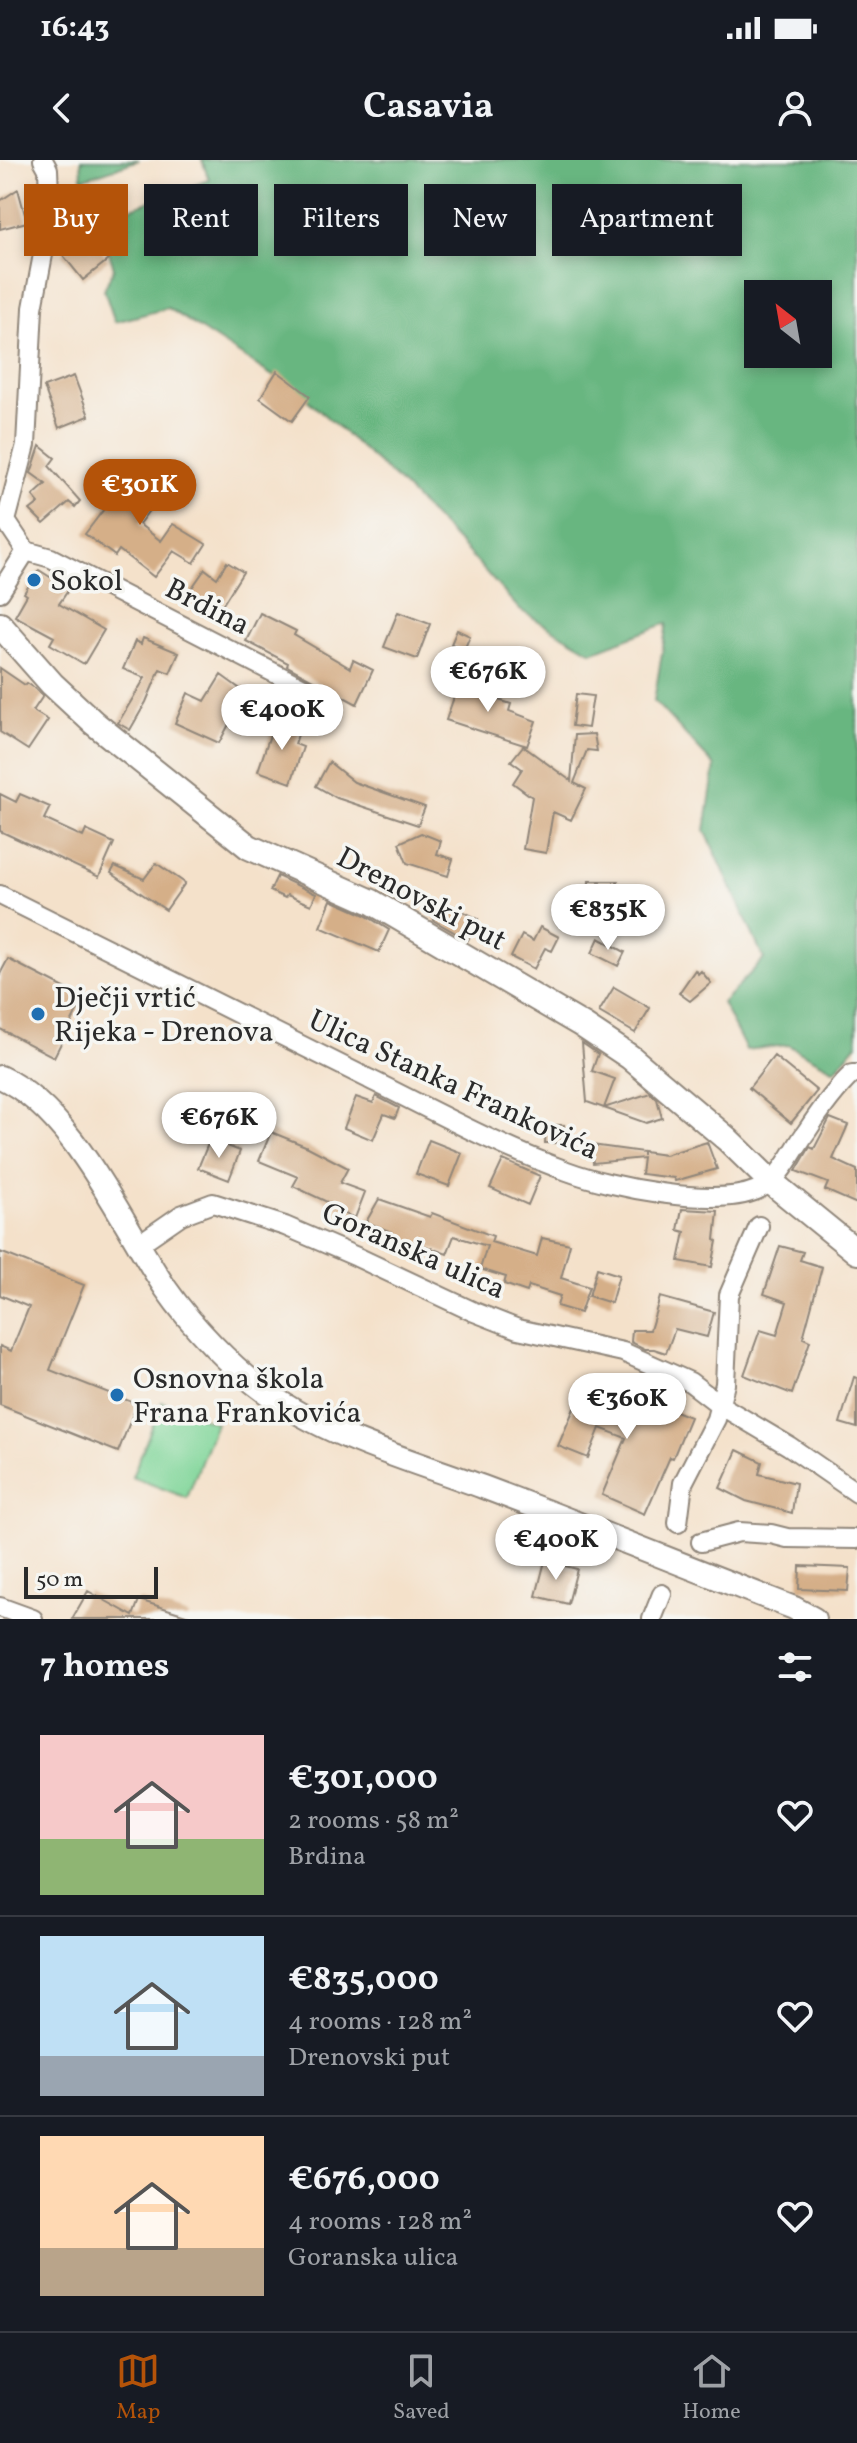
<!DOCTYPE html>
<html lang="en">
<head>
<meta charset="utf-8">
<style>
	:root { --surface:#171b24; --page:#20242c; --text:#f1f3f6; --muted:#9ea1a6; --line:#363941; --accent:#b45309 }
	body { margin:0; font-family:Vollkorn,serif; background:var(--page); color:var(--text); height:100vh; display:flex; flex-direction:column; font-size:30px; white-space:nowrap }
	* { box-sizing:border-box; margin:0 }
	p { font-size:26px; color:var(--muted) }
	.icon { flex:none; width:44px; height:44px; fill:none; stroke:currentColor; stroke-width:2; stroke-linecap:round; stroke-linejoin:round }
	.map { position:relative; height:1459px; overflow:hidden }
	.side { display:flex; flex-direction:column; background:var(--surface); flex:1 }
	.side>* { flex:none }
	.hud { position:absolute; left:24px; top:24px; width:810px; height:72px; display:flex; gap:16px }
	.needle { width:52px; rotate:329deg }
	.buttons { position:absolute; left:744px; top:120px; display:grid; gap:16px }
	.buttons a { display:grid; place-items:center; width:88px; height:88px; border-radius:0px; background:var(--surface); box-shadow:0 4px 12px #0003; font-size:40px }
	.scale { position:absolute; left:24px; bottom:20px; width:134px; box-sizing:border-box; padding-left:8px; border:4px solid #2b2b2b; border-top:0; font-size:22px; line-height:28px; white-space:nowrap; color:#2b2b2b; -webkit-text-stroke:6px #f6f6f2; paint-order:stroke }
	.price { position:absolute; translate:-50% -68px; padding:0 18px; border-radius:28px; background:#fff; color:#222; font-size:26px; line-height:52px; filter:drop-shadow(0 2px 4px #0008) }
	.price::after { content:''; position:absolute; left:50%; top:48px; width:24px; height:18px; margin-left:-12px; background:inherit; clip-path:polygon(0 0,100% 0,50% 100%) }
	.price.active { background:var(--accent); color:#fff }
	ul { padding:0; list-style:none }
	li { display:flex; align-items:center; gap:24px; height:200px; padding:0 40px }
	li+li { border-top:2px solid var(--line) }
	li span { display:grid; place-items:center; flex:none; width:224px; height:160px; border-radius:0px; color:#555 }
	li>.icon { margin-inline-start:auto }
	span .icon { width:96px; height:96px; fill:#fffc; stroke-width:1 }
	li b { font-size:34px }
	h2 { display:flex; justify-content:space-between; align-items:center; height:96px; padding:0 40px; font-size:34px }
	.chip { padding:0 28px; border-radius:0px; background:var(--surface); box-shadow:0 4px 12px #0003; font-size:28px; line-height:72px }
	.chip.active { background:var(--accent); color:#fff }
	.status { display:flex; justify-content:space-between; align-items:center; height:56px; padding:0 40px; background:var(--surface); direction:ltr }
	.status svg { height:22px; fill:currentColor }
	header { display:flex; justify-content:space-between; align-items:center; height:104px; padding:0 40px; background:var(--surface); font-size:36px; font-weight:700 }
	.tab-bar { display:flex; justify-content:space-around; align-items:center; height:112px; border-top:2px solid var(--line); background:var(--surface); font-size:22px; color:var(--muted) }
	.tab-bar a { display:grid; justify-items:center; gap:4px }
	.tab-bar .active { color:var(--accent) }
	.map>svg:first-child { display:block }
</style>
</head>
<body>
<div class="status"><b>16:43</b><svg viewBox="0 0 49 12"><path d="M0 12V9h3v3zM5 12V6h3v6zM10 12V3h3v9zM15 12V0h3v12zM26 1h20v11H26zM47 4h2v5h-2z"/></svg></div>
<header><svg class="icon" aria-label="back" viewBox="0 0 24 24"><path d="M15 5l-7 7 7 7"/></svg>Casavia<svg class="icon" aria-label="person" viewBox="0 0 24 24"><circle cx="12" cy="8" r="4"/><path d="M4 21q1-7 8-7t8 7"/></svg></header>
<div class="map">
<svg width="857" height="1459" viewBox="0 0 857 1459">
	<rect width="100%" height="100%" fill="#f6f6f2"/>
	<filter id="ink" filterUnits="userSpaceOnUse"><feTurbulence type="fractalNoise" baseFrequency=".0125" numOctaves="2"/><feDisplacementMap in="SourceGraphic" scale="16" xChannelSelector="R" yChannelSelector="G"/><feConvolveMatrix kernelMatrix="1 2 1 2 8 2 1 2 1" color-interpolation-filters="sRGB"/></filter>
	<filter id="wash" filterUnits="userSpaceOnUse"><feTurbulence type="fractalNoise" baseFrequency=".006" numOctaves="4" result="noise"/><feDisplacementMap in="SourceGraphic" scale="32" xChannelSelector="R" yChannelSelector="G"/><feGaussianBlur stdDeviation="1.8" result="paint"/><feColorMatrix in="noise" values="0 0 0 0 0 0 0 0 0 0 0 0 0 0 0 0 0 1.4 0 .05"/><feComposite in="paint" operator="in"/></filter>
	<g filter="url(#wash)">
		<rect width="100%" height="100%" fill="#f4e1ca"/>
		<path fill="#7fd598" stroke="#558062" stroke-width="2" d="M162,1242L216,1263L187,1338L132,1317Z"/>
		<path fill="#67b680" stroke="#497056" stroke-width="2" fill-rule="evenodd" d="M81,0H139L82,19Z
			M202,0H857V884L835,910L788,885L746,890L722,843L764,799L705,670L715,606L654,541L667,463L592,492L520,450L467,391L395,318L302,235L168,148L115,162L104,130L114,108L98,60L209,20ZM758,134H818V194H758Z"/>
		<g id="blocks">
			<path fill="#d5af88" d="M18,29L27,62L0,69V41Z
				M88,73L108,100L83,120L62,94Z
				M277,211L310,236L292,261L260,238Z
				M74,216L89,256L59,268L44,227Z
				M40,286L55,298L49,306L80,341L75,347L69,342L44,364L30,350L39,343L33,336L46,324L31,313Z
				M136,307L165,329L139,364L161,381L173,364L206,384L194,403L174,391L154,417L119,390L115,396L85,374Z
				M227,402L243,412L216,455L187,435L205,409L217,418Z
				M39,410L69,429L59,444L104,470L84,504L50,484L54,477L15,456L27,435L24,433Z
				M398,452L430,464L417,499L384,487Z
				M260,453L296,471L294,475L350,508L353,500L373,510L357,544L287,506L288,503L246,481Z
				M457,470L470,476L464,490L451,484Z
				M143,478L179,493L170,513L160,509L146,542L130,570L118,563L145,518L123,509L135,481L141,484Z
				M0,508L25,525L27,523L36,529L43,536L33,551L48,560L28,590L0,572Z
				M221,515L243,531L230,550L235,553L219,583L175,563L188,533L205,541Z
				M461,517L482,524L479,534L511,544L509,551L536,561L527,586L446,560Z
				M576,534L593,536L588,568L572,566Z
				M284,557L301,565L295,584L303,587L291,623L258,611L271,572L277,574Z
				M594,574L597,591L587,590L574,623L586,629L571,660L553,652L546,693L523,689L532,637L513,623L522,609L511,601L523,586L571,621L575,575Z
				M329,602L354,622L425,647L418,665L337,638L316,626Z
				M0,634L16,642L20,634L50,647L44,659L83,677L86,670L114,683L99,717L0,671Z
				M421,673L441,681L437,694L453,699L448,716L407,703L399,683Z
				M156,703L185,723L166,750L111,713L115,706L144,719Z
				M277,716L316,734L311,745L287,735L285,738L270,731Z
				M589,721H618L617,748H588Z
				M331,740L365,755L389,770L379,792L320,767Z
				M443,741L478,759L468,780L433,760Z
				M540,767L559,777L552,791L545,788L534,809L511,797L522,775L533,781Z
				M599,778L625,792L618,806L592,793Z
				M8,799L84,838L54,897L0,869V814Z
				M695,810L698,814L701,811L711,823L690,841L679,833Z
				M614,827L650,848L635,873L599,852Z
				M582,883L598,894L592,911L615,919L604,948L650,933L657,939L662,958L646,963L587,942Z
				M774,896L817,931L791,963L749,928Z
				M376,936L399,948L395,958L384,954L373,980L344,968L356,937L373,943Z
				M186,952L205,961L198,978L178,969Z
				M830,958L848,965L833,999L857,1010V1044L825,1030L828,1023L796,1011L810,987L814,989Z
				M546,965H564V983H545Z
				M271,972L308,987L348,1008L340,1023L365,1032L355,1058L337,1051L338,1047L293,1026L298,1017L259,1001Z
				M210,979L240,991L229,1020L198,1008Z
				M429,980L462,993L449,1026L416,1014Z
				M707,982L717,1009L675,1021L674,1018L641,1014L643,998L593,1003L591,985L643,992V996V992L665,995Z
				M503,1000L540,1016L528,1045L490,1028Z
				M379,1039L430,1057L432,1053L493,1076L491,1082L537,1096L542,1078L570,1084L561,1118L589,1127L580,1153L557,1146L560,1136L529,1126L527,1132L504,1124L506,1117L480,1109L487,1086L454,1076L447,1094L418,1083L417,1086L390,1077L392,1072L366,1062Z
				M682,1049L718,1051L715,1080L717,1081L712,1107L679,1101L685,1072L678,1070Z
				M780,1086L803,1092L800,1100L822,1107L803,1178L810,1181L792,1234L744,1215L760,1170L777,1175L787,1142L764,1134Z
				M0,1092L84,1125L50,1210L137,1244L118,1292L0,1245V1186L11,1191L29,1147L0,1135Z
				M597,1108L619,1115L611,1143L589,1136Z
				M660,1137L714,1152L707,1177L675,1169L666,1193L654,1189H645L631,1182L632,1170H650Z
				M854,1217L857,1218V1268L840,1263Z
				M586,1220L639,1243L641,1237L690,1257L673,1298L670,1297L645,1354L602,1335L626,1278L600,1268L588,1298L558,1286Z
				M737,1290L762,1302L759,1314L796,1323L792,1353L746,1341L720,1328Z
				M545,1401L577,1409L568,1444L536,1436Z
				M800,1406L850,1408L848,1431L799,1429Z
				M88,1431L133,1456L139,1440L189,1456L188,1459H72Z"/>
		</g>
	</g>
	<g filter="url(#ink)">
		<use href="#blocks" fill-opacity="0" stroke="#90867a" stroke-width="2"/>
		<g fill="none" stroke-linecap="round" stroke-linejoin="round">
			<defs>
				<path id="minor" d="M26,391L51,398L319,536
					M0,432L26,391L6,361L26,285L33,148L50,57L48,9L43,0
					M0,735C123,797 246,858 369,919C434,951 499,987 567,1011C610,1027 714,1048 757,1030C782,1019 792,991 807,971C820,951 835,930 852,914H857
					M139,1084L181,1055L213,1043L285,1066L357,1097L472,1151L518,1169L623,1192L690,1222L720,1245L789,1286L857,1333
					M678,1363L683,1323L716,1259L725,1224L729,1135L759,1066
					M701,1382L739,1372L771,1374L787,1378L857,1379
					M0,1447L33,1459
					M652,1459L662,1434"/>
				<path id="tertiary" d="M0,917C74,951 121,1063 166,1129C191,1165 231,1207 267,1233C329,1278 411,1300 483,1327C587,1366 690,1408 794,1448L814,1459"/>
				<path id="secondary" d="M0,465L52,524L94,563L249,687L372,742L582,865L630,897L727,979L771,1022L857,1092"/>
			</defs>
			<use href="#minor" stroke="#90867a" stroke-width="22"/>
			<use href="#tertiary" stroke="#90867a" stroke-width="26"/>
			<use href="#secondary" stroke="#90867a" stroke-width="28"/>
			<use href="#minor" stroke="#fff" stroke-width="18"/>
			<use href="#tertiary" stroke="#fff" stroke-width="22"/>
			<use href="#secondary" stroke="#fff" stroke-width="24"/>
		</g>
	</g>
	<g fill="#1f6fb2" stroke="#f6f6f2" stroke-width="3">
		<circle cx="34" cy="420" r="8"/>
		<circle cx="38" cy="854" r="8"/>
		<circle cx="117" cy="1235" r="8"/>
	</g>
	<g text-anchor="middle" stroke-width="7" stroke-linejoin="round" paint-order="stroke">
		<g font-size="30" fill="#2b2b2b" stroke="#f6f6f2" text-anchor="start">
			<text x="50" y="430">Sokol</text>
			<text x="54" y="847">Dječji vrtić<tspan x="54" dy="34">Rijeka - Drenova</tspan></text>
			<text x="133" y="1228">Osnovna škola<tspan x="133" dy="34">Frana Frankovića</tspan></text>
		</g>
		<g font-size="30" fill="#2b2b2b" stroke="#f6f6f2">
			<text transform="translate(208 446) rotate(27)" y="10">Brdina</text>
			<text transform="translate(422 738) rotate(28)" y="10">Drenovski put</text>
			<text transform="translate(454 924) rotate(25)" y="10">Ulica Stanka Frankovića</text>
			<text transform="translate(414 1090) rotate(24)" y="10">Goranska ulica</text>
		</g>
	</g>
</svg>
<div class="buttons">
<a><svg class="needle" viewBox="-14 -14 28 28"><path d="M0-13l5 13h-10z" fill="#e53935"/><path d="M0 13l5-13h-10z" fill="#9ea1a6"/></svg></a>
</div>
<div class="scale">50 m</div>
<b class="price active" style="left:140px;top:367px">€301K</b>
<b class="price" style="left:488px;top:554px">€676K</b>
<b class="price" style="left:282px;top:592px">€400K</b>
<b class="price" style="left:608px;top:792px">€835K</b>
<b class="price" style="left:219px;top:1000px">€676K</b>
<b class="price" style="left:627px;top:1281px">€360K</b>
<b class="price" style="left:556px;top:1422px">€400K</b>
<div class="hud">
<a class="chip active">Buy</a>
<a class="chip">Rent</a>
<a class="chip">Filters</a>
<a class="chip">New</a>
<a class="chip">Apartment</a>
</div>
</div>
<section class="side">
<h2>7 homes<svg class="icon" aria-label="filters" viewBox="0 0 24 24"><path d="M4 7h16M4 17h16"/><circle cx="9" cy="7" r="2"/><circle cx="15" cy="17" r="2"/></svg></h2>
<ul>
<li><span style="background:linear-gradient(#f6c9c9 65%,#8fb573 0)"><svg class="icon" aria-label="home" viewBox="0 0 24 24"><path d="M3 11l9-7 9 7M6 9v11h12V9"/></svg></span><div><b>€301,000</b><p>2 rooms · 58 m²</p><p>Brdina</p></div><svg class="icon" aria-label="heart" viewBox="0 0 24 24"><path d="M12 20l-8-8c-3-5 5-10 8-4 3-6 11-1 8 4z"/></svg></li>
<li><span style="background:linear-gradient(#bfe0f5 75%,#9aa5b1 0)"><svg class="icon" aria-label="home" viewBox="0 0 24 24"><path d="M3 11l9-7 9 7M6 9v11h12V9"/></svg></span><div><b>€835,000</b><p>4 rooms · 128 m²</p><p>Drenovski put</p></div><svg class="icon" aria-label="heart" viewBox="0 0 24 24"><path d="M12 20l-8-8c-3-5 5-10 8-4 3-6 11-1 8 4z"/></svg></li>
<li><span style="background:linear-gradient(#ffd9b3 70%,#b9a48a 0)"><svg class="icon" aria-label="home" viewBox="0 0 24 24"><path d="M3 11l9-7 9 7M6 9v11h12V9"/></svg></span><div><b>€676,000</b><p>4 rooms · 128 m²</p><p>Goranska ulica</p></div><svg class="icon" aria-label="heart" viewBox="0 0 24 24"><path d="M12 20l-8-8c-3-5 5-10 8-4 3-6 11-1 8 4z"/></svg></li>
</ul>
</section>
<nav class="tab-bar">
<a class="active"><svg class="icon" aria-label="map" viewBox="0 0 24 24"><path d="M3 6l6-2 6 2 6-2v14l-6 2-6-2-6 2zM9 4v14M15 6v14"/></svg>Map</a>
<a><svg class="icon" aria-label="saved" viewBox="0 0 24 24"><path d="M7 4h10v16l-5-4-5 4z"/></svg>Saved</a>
<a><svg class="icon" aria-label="home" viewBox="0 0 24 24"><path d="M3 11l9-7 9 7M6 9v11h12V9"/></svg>Home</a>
</nav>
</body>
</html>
